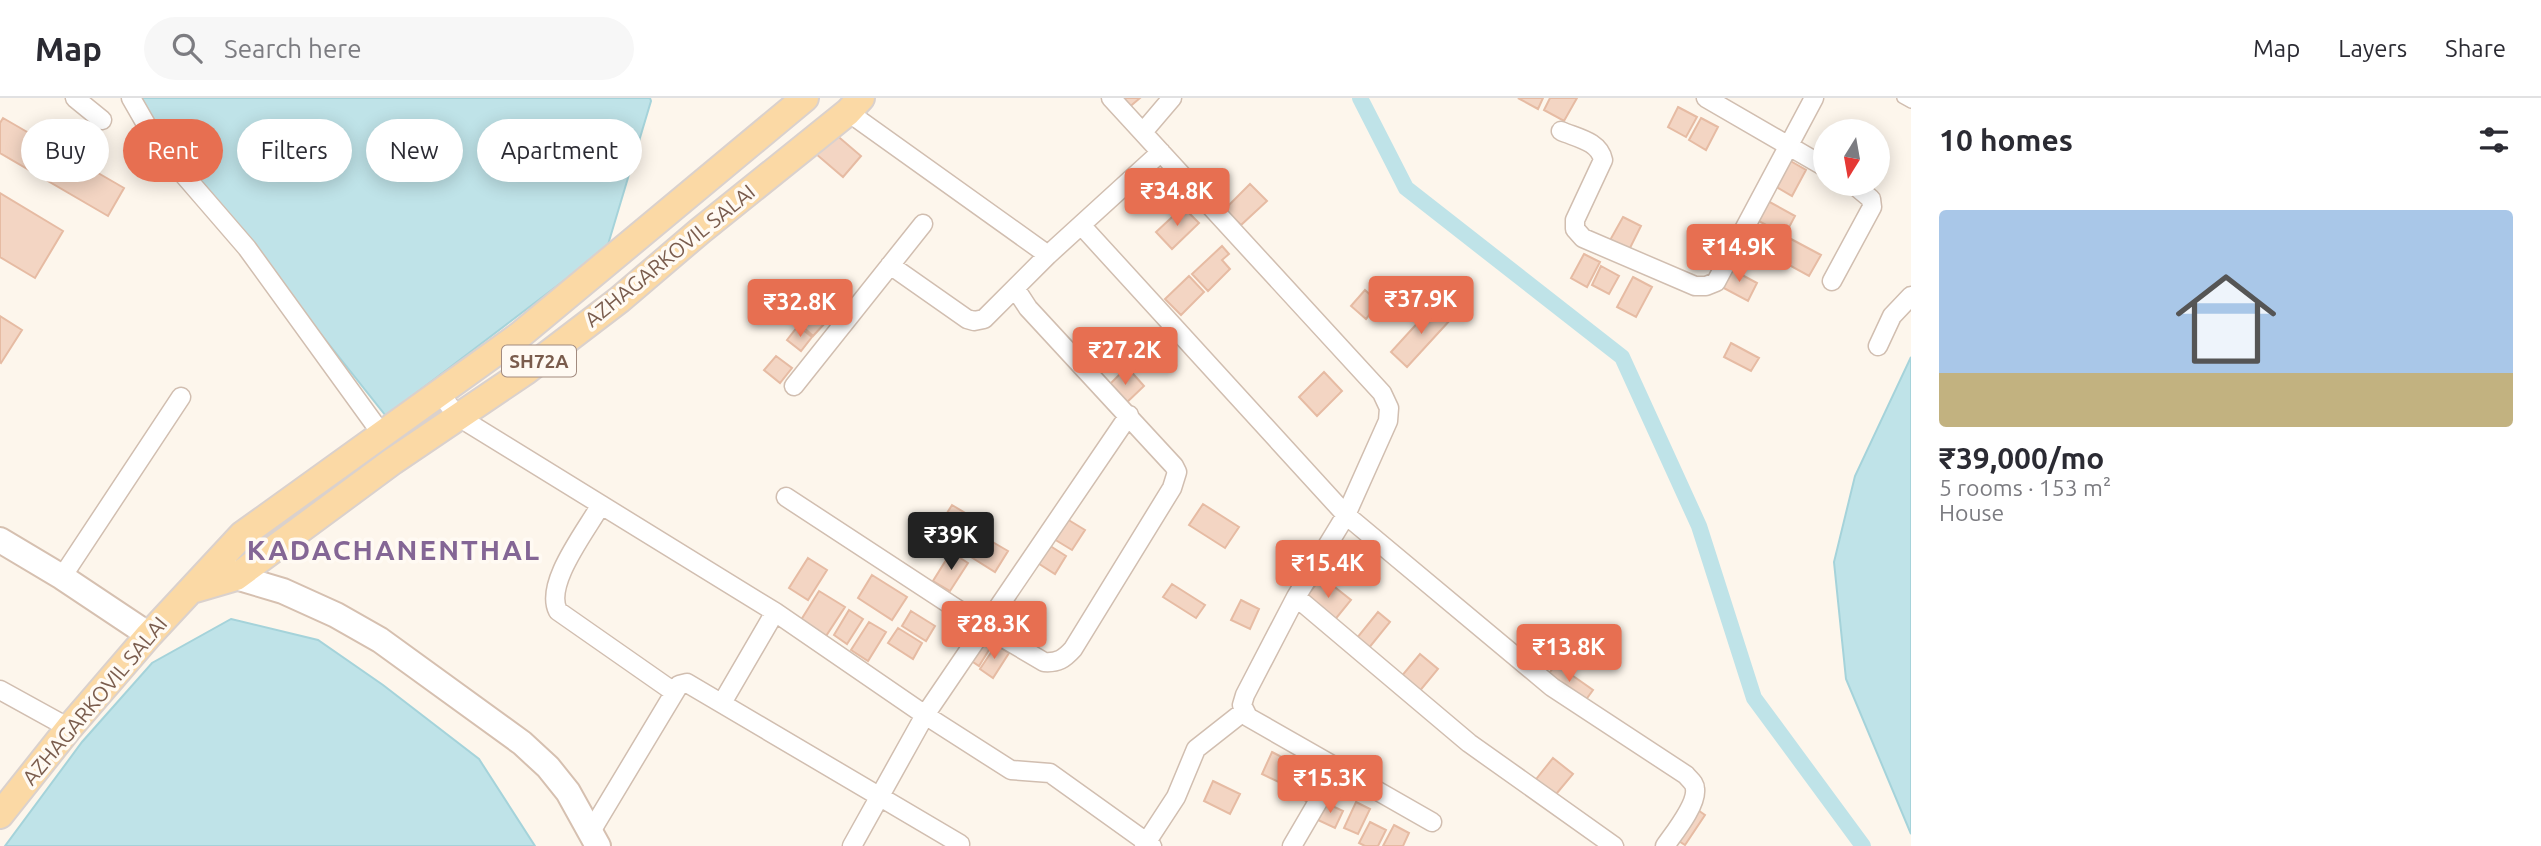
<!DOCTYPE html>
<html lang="en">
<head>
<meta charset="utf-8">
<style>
	:root { --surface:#fff; --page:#f7f7f7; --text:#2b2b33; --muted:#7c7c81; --line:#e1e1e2; --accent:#e76f51 }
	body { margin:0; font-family:Ubuntu,sans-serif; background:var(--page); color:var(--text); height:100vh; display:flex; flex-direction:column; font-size:26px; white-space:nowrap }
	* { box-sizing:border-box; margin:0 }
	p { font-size:23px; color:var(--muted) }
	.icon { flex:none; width:38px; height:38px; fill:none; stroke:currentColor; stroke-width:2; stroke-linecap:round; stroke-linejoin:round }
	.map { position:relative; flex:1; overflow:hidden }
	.details { display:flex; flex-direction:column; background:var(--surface); width:630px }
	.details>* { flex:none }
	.hud { position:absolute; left:21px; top:21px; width:665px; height:63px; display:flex; gap:14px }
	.needle { width:46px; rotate:191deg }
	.fabs { position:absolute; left:1813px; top:21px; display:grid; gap:14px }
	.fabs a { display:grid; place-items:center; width:77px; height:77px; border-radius:50%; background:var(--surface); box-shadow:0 4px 18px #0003; font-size:35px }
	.price { position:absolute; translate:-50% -60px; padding:0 16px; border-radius:7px; background:var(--accent); color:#fff; font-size:23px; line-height:46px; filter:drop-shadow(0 2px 4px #0008) }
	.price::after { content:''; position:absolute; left:50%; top:42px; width:21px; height:16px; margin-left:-10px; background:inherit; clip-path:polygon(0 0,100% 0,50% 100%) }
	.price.current { background:#222; color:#fff }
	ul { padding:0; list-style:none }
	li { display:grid; align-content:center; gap:14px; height:371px; padding:0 28px }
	li span { display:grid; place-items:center; height:217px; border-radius:7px; color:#555 }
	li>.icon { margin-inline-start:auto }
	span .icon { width:126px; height:126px; fill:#fffc; stroke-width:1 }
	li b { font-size:30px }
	h2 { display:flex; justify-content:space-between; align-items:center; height:84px; padding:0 28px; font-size:30px }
	.tag { padding:0 24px; border-radius:32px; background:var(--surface); box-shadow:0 4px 18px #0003; font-size:24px; line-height:63px }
	.tag.current { background:var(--accent); color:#fff }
	header { display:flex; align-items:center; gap:42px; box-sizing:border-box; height:98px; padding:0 35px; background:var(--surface); border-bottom:2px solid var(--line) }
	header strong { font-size:33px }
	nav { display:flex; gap:38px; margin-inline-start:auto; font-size:24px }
	.search { width:490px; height:63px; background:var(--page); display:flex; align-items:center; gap:18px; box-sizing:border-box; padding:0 24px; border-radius:38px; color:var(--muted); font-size:26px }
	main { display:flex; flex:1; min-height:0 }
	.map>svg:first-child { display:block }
</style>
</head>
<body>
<header>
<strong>Map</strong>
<div class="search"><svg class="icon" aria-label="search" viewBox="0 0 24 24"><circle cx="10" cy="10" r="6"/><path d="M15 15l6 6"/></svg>Search here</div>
<nav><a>Map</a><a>Layers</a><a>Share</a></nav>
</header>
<main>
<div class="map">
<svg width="1911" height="748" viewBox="0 0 1911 748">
	<rect width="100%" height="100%" fill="#fdf6ec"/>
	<path fill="#bfe3e8" stroke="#a5d3da" stroke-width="2" d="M139,0H650L651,3L607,150L386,318L163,38Z
		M1911,259V736L1846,581L1834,464L1855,378Z
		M231,521L318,542L383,587L479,661L535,748H5L82,644L152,565Z"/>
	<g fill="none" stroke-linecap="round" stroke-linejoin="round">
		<path stroke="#bfe3e8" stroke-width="16" d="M1360,0L1406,90L1622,259L1699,428L1754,600L1863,748"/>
	</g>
	<path fill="#f3d5c3" stroke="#e6bba3" stroke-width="2" d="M1114,0H1140L1126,12Z
		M1518,0H1543L1538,11Z
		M1550,0H1577L1564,23L1544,12Z
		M1678,9L1697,19L1686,39L1668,29Z
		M3,20L124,90L108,118L0,55V25Z
		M1701,20L1718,29L1706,52L1689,42Z
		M834,35L861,58L843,79L816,56Z
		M1787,61L1806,72L1792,98L1773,87Z
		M1250,86L1267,103L1241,127L1225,111Z
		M0,95L63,133L35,180L0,159Z
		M1766,102L1795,118L1785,137L1755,121Z
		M1183,109L1199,125L1172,151L1156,134Z
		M1623,119L1641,128L1628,154L1609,144Z
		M1791,141L1821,157L1809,178L1780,162Z
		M1222,148L1229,156L1222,162L1230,171L1208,193L1192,176Z
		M1584,156L1600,164L1587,189L1571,180Z
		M1601,168L1619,178L1609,196L1592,187Z
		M1729,170L1757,185L1748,203L1720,188Z
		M1189,178L1204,194L1181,217L1165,201Z
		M1633,179L1652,189L1636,219L1617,209Z
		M1365,192L1379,205L1366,221L1351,208Z
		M1434,207L1451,221L1407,269L1391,254Z
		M812,212L826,224L813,238L800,226Z
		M0,218L22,232L1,265L0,264Z
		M798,228L812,239L801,253L787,242Z
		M1731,245L1759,260L1751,273L1724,259Z
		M776,258L792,270L780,285L764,272Z
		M1127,269L1144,288L1123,308L1106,290Z
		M1324,274L1342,293L1317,318L1299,299Z
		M1203,406L1239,429L1225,450L1189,427Z
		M952,407L967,416L946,448L932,439Z
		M971,418L988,428L971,455L954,444Z
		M1062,418L1085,432L1072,452L1049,438Z
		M984,439L1008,453L995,474L971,459Z
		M1044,444L1066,458L1055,476L1033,462Z
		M951,454L968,465L950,493L933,483Z
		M808,460L827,472L808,502L789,490Z
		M872,477L907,499L892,522L858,500Z
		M1322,479L1351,502L1333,524L1304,501Z
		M1172,486L1205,507L1196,520L1163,499Z
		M819,493L845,509L826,538L801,522Z
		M1241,502L1259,511L1250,531L1231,522Z
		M849,512L863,521L847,546L834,537Z
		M911,513L935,528L926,543L902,528Z
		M1378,514L1390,524L1364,556L1352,546Z
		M869,524L886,534L868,563L851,552Z
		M898,530L922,545L913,561L888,545Z
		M980,539L992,547L979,568L967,560Z
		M996,547L1009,555L993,580L980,571Z
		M1420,556L1438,571L1418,595L1400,580Z
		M1556,566L1593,592L1582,607L1545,581Z
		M1272,654L1295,666L1285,687L1262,676Z
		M1553,660L1573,676L1552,701L1533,685Z
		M1297,670L1318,680L1306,703L1286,693Z
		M1213,683L1240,696L1230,716L1204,703Z
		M1356,704L1370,711L1358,736L1344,730Z
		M1326,705L1343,713L1335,730L1318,722Z
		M1692,708L1705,717L1685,747L1671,738Z
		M1370,724L1386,732L1378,748H1365L1359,745Z
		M1394,727L1409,735L1403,748H1383Z"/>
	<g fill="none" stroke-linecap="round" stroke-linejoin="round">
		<defs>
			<path id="service" d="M1902,0L1911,5"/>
			<path id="minor" d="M75,0L102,22
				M131,0L158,47L247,150L381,335
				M1111,0L1382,295L1389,310L1388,323L1346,417L1296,499L1245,597L1242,607L1248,619L1432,724
				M1706,0L1825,69
				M848,14L1048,157
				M1561,33C1577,40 1599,43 1603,62L1575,122V131L1583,140L1695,188H1706L1716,184L1814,0
				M1143,34L1172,0
				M1081,127L1346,417L1552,589L1686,677C1690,682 1695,685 1695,691C1697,707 1674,735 1665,748
				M890,167L967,221L974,223L984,221L1048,157L1161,54
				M1832,183L1872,109L1871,101L1853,86
				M1878,248L1892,218L1911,198
				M794,288L923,126
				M440,295L457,318L775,514L925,617L1011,672L1050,675L1152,748
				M786,399L983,528L1044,564C1058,565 1064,561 1073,551L1172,390L1177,374L1174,368L1028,210L1015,190
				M600,408C586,433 544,486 558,513L674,594
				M62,479L181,299
				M1296,499L1469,645L1614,748
				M0,592L69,630
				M722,605L775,514
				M590,735L679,587L687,585L960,746
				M852,748L925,617L1129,317
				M1144,748L1176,699L1196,651L1243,614
				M1292,748L1337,671"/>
			<path id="secondary" d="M0,442L62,479L149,537
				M224,468L236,479L283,493L336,517L380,542L522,645L548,669L568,694L598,748"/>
			<path id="primary" d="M195,491L236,479L393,363L526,273L619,202L700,133L848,14L861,0
				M0,717L69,630L149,537L242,437L520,237L805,0"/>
		</defs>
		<use href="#service" stroke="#d1beb0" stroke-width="12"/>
		<use href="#minor" stroke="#d1beb0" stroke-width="21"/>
		<use href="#secondary" stroke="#d6c0b0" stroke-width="28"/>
		<use href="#primary" stroke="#dad1cd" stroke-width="30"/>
		<use href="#service" stroke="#fff" stroke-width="9"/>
		<use href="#minor" stroke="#fff" stroke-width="18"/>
		<use href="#secondary" stroke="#fff" stroke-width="24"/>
		<use href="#primary" stroke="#fbd9a5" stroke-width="26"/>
	</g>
	<g text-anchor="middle" stroke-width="7" stroke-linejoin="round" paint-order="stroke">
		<rect fill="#fffaf3" stroke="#a28b7f" stroke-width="2" x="502" y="247.5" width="74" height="31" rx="5"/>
		<g font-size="19" font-weight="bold" fill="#7a5c4d">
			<text x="539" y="270">SH72A</text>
		</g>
		<g font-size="21" fill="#7a5c4d" stroke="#fffaf3">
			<text transform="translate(670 158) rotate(-39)" y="7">AZHAGARKOVIL SALAI</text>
			<text transform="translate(95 603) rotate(-50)" y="7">AZHAGARKOVIL SALAI</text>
		</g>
		<g font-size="28" font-weight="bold" letter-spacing="2" fill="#846695" stroke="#fffaf3">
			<text x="394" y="462">KADACHANENTHAL</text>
		</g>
	</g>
</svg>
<div class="fabs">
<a><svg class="needle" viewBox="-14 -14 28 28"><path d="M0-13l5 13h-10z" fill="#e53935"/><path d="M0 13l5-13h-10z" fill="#7c7c81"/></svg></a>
</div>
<b class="price" style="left:1177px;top:130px">₹34.8K</b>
<b class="price" style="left:1739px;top:186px">₹14.9K</b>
<b class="price" style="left:1421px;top:238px">₹37.9K</b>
<b class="price" style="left:800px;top:241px">₹32.8K</b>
<b class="price" style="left:1125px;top:289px">₹27.2K</b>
<b class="price current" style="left:951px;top:474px">₹39K</b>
<b class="price" style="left:1328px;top:502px">₹15.4K</b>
<b class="price" style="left:994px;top:563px">₹28.3K</b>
<b class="price" style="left:1569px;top:586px">₹13.8K</b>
<b class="price" style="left:1330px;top:717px">₹15.3K</b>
<div class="hud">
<a class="tag">Buy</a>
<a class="tag current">Rent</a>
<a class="tag">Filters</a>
<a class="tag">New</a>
<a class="tag">Apartment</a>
</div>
</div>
<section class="details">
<h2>10 homes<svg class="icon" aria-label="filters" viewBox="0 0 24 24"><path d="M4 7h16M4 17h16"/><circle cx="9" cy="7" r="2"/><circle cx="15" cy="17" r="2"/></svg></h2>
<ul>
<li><span style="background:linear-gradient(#a9c7e8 75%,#c2b280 0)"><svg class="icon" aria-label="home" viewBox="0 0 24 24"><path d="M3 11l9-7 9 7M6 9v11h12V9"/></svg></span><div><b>₹39,000/mo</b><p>5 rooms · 153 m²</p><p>House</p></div></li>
</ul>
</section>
</main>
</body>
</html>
